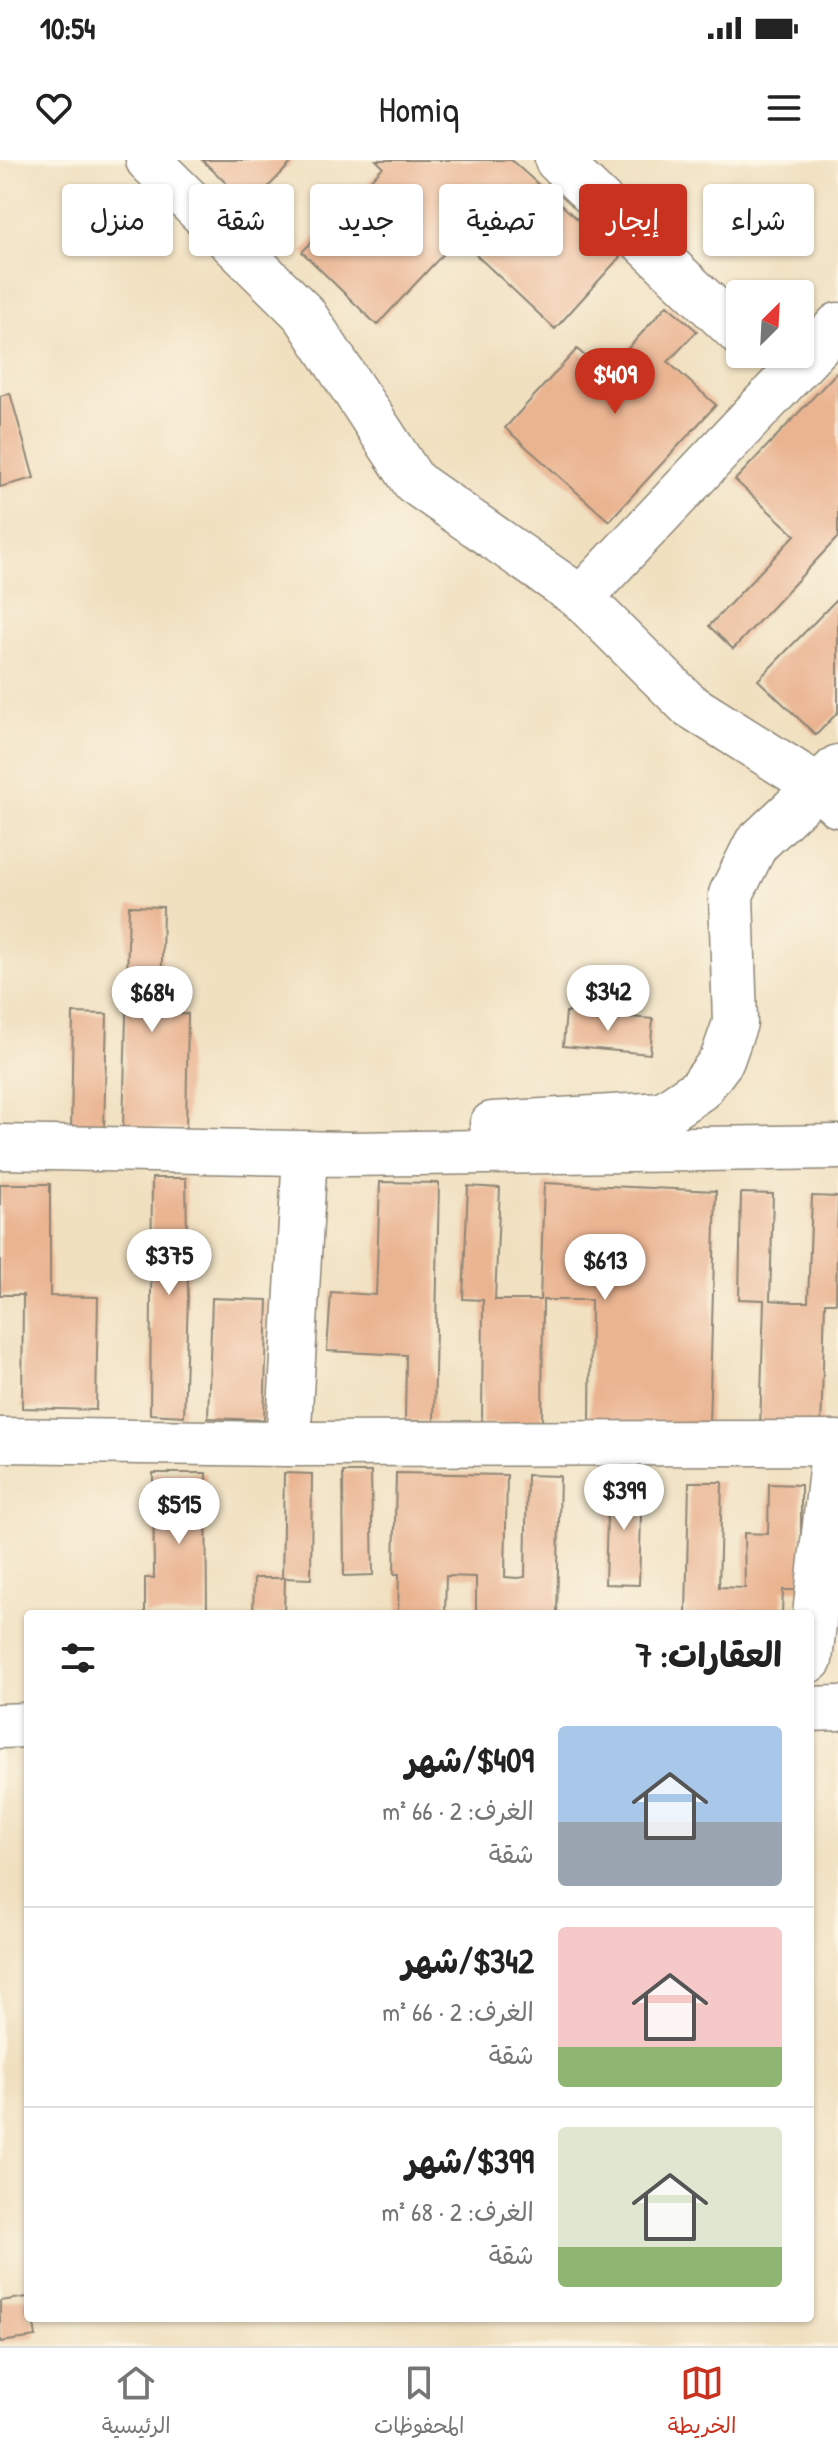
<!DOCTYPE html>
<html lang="ar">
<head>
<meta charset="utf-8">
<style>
	:root { --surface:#fff; --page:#f2f2f2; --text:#222; --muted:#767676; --line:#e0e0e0; --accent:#c8321e }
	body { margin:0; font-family:"Patrick Hand","Playpen Sans Arabic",sans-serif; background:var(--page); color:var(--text); direction:rtl; height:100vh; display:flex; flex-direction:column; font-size:30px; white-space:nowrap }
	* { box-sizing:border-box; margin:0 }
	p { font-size:26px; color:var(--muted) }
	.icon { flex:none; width:44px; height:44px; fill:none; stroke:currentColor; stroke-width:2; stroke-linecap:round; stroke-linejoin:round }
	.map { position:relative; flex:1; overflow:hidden; direction:ltr }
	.panel { position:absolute; left:24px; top:1450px; width:790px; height:712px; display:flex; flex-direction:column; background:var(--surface); border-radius:8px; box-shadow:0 2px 6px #0004; direction:rtl }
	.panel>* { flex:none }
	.banner { position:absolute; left:24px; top:24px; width:790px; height:72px; direction:rtl; display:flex; gap:16px }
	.needle { width:52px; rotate:24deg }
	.tools { position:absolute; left:726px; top:120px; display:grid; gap:16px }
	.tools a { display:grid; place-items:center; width:88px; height:88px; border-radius:8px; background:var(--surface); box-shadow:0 2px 6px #0004; font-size:40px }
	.price { position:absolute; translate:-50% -68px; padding:0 18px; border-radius:28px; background:#fff; color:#222; font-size:26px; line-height:52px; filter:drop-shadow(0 2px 4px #0008) }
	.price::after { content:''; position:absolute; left:50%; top:48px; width:24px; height:18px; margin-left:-12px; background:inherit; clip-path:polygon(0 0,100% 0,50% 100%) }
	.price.active { background:var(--accent); color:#fff }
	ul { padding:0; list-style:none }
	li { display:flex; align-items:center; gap:24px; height:200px; padding:0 32px }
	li+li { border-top:2px solid var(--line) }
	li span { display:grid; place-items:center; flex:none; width:224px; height:160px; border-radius:8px; color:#555 }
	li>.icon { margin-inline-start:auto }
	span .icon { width:96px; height:96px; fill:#fffc; stroke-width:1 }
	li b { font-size:34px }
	h2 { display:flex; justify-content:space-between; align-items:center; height:96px; padding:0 32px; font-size:34px }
	.pill { padding:0 28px; border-radius:8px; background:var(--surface); box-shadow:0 2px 6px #0004; font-size:28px; line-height:72px }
	.pill.active { background:var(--accent); color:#fff }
	.status { display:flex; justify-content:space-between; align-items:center; height:56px; padding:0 40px; background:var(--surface); direction:ltr }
	.status svg { height:22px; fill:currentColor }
	header { display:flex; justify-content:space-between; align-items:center; height:104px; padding:0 32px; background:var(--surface); font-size:36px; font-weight:600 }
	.tab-bar { display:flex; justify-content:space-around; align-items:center; height:112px; border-top:2px solid var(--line); background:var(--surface); font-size:22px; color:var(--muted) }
	.tab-bar a { display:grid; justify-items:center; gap:4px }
	.tab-bar .active { color:var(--accent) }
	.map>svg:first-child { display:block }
</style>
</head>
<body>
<div class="status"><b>10:54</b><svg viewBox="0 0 49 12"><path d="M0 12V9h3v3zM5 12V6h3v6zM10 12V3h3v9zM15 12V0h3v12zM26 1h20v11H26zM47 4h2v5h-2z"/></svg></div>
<header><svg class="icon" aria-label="menu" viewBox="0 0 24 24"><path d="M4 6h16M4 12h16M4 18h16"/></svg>Homiq<svg class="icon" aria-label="heart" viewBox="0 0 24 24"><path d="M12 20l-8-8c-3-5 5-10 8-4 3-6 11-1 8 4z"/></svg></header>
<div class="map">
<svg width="838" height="2186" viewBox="0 0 838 2186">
	<rect width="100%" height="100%" fill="#fcf5e5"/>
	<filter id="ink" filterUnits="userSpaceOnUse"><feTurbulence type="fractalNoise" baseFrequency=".0125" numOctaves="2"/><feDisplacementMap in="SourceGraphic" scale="16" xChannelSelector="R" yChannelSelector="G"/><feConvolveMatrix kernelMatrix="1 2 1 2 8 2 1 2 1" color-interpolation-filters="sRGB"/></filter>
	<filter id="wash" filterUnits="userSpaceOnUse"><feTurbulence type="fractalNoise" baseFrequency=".006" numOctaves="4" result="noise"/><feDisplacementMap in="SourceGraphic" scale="32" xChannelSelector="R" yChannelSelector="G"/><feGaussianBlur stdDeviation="1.8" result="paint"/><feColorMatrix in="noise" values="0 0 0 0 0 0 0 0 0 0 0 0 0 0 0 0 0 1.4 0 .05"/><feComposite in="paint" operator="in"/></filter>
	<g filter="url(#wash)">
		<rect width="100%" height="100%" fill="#f0e0c0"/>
		<g id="blocks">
			<path fill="#eab491" d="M202,0H294L250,46Z
				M376,0H511L620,97L555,169L458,78L377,165L302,92L383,7Z
				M667,145L697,171L668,202L716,245L609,361L505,268L577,189L605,214Z
				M838,211V377L733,489L709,466L795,375L735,320Z
				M10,233L34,318L0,327V236Z
				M838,438V552L816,575L758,520Z
				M129,746L163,747L161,855L188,854L186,969L123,968Z
				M566,852L653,859L650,894L563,886Z
				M73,853L107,854L104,970H71Z
				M152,1018H186L188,1137L184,1256L150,1254Z
				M380,1022L439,1023L434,1261H405L406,1195L327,1191L331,1132L376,1135Z
				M544,1023L716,1031L709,1265L590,1263L591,1140H543L542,1265L482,1264L483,1140L463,1139L468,1026L500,1028L495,1140H540Z
				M0,1024H50V1136L98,1137L96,1250L22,1248L23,1135H0Z
				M741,1033L773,1034L770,1140L795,1142H808L812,1036L838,1037L836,1143H825L821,1270L760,1268L764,1140L739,1139Z
				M212,1138L268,1140L264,1260L208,1258Z
				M343,1312H371L373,1415L344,1416Z
				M153,1313H206L207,1454H145V1418H154Z
				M284,1313L312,1314L311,1419L285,1418L284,1454H253L254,1418H282Z
				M396,1313L507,1315L505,1417L518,1418L525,1417L527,1315L560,1316L557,1454H476V1417L446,1416L445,1454H398L399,1414H394Z
				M608,1320L642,1321L639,1425L605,1424Z
				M689,1322H722L719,1427L745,1428L744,1373L768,1374L769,1324L801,1325V1430H783L782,1454H686Z
				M28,2137V2158H33L36,2177L0,2182V2141Z"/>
		</g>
	</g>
	<g filter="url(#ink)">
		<use href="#blocks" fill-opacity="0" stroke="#8e8676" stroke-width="2"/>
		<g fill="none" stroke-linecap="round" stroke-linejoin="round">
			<defs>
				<path id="minor" d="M148,0L304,154L414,322L581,438L689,545L819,627L838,645
					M557,0L740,174
					M581,438L838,165
					M492,964L663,954L700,929L722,900L735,863L731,734L756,684L838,607
					M0,987L349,994L838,987
					M0,1280L288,1284L838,1283
					M288,1284L305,994
					M810,1500L834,1283
					M810,1549L838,1548
					M0,1566L28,1565"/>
			</defs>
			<use href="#minor" stroke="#8e8676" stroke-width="47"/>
			<use href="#minor" stroke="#fff" stroke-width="44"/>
		</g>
	</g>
</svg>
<div class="tools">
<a><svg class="needle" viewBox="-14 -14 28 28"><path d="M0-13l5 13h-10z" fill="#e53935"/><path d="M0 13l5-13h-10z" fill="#767676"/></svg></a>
</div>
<b class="price active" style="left:615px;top:256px">$409</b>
<b class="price" style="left:608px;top:873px">$342</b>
<b class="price" style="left:152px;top:874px">$684</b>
<b class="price" style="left:169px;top:1137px">$375</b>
<b class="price" style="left:605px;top:1142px">$613</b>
<b class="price" style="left:624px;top:1372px">$399</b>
<b class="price" style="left:179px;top:1386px">$515</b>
<div class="banner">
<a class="pill">شراء</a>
<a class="pill active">إيجار</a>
<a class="pill">تصفية</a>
<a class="pill">جديد</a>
<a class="pill">شقة</a>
<a class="pill">منزل</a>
</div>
<section class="panel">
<h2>العقارات: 7<svg class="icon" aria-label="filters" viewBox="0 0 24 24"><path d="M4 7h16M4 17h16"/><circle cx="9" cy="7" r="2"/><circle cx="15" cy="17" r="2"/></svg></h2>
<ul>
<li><span style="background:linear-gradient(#a9c7e8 60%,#9aa5b1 0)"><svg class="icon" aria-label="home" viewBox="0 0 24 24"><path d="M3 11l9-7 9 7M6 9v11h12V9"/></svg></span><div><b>$409/شهر</b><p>الغرف: 2 · 66 m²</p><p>شقة</p></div></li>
<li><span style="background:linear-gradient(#f6c9c9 75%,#8fb573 0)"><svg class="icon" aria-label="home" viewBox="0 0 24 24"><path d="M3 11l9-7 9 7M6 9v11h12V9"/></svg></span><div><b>$342/شهر</b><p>الغرف: 2 · 66 m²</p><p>شقة</p></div></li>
<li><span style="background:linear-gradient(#dfe7d0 75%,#8fb573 0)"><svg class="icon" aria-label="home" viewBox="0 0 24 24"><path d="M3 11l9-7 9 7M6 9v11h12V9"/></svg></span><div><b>$399/شهر</b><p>الغرف: 2 · 68 m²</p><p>شقة</p></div></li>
</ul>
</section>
</div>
<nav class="tab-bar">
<a class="active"><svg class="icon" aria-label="map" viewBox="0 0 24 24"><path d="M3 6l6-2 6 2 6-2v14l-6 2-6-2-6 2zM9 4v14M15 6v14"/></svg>الخريطة</a>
<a><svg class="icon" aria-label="saved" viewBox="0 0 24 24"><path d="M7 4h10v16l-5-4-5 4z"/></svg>المحفوظات</a>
<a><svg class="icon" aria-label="home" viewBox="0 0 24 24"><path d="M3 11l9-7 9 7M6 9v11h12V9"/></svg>الرئيسية</a>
</nav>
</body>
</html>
